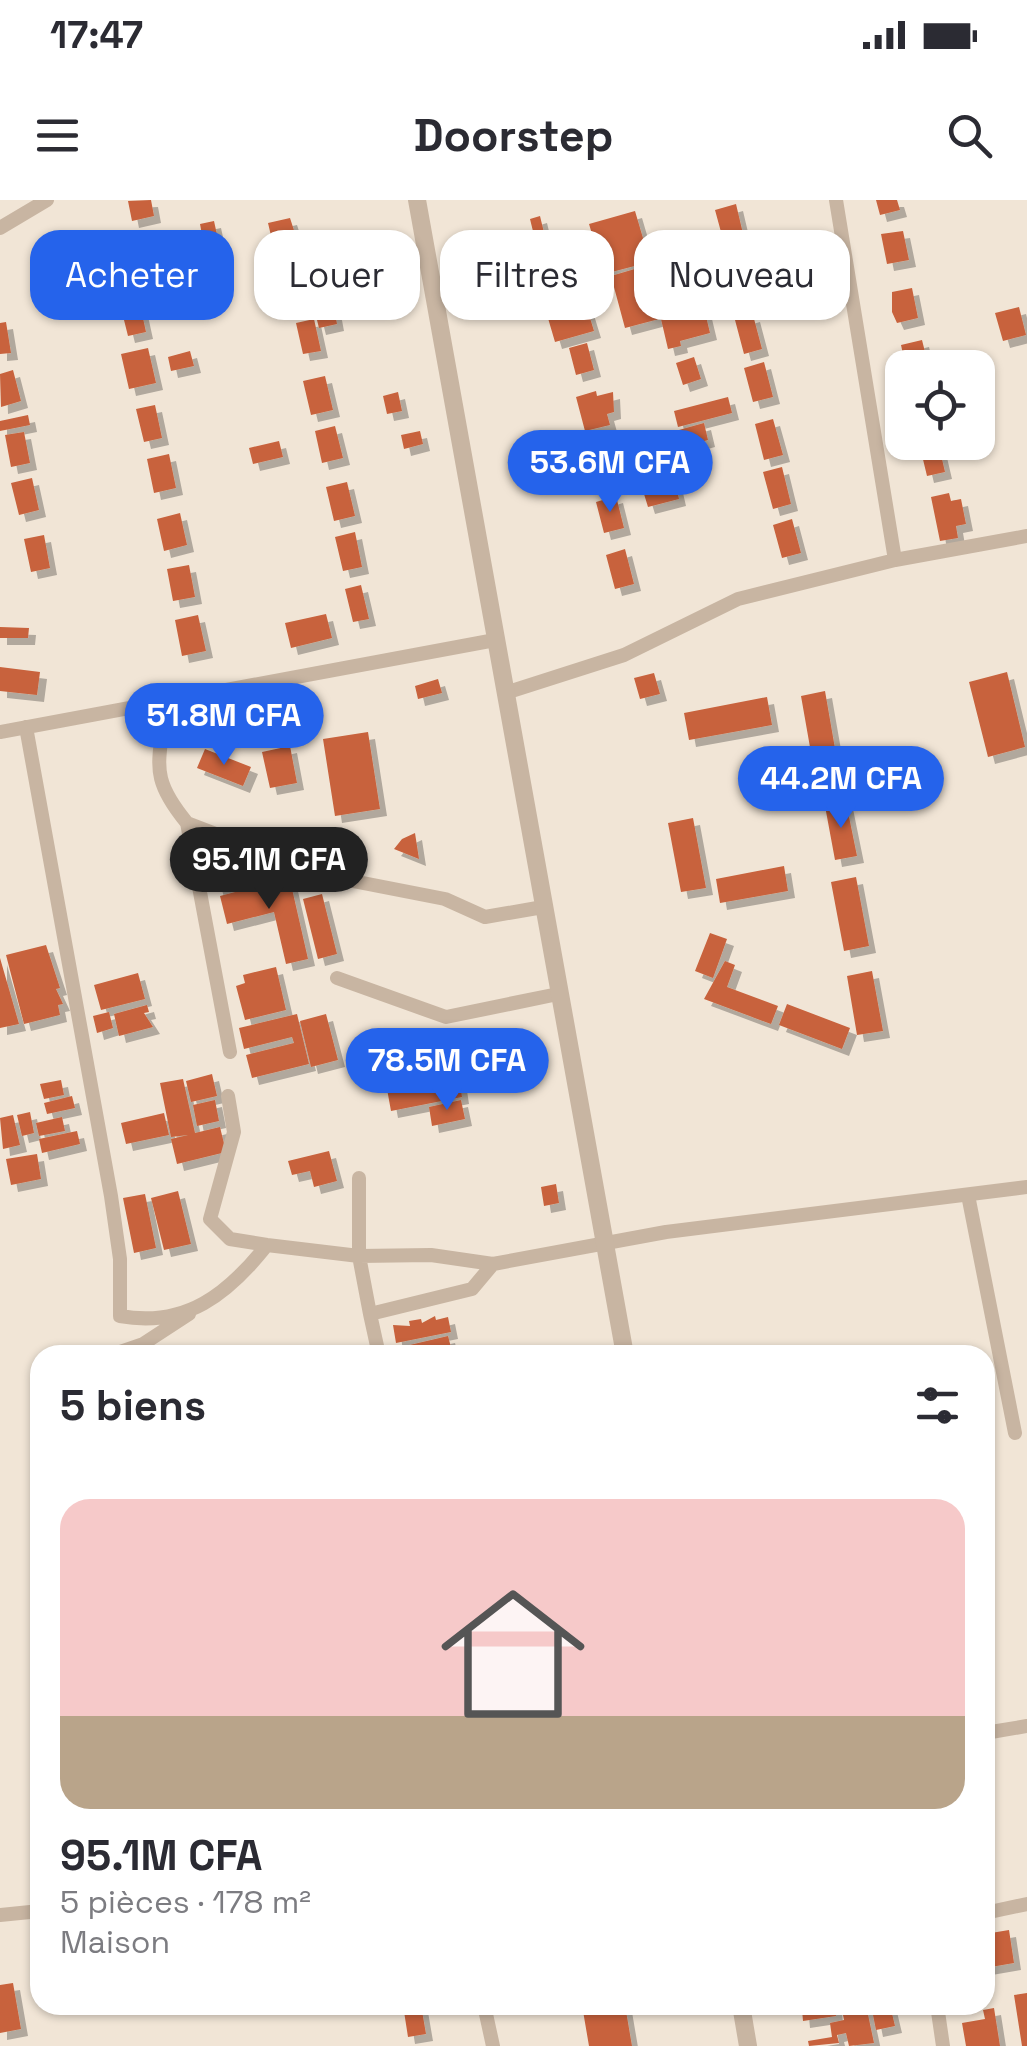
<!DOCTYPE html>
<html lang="fr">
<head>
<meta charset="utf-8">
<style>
	:root { --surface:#fff; --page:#f7f7f7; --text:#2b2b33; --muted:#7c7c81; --accent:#2563eb }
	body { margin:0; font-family:"Space Grotesk",sans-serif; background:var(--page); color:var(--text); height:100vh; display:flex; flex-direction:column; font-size:38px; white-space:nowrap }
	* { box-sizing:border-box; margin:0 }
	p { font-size:32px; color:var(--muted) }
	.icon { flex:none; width:55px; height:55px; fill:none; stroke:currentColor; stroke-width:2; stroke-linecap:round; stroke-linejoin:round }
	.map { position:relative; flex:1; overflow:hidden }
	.panel { position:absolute; left:30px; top:1145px; width:965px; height:670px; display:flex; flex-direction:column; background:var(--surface); border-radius:30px; box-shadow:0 2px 8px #0004 }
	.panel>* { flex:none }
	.guide { position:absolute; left:30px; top:30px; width:968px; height:90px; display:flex; gap:20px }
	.tools { position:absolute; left:885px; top:150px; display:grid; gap:20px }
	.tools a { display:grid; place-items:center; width:110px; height:110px; border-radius:20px; background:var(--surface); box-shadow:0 2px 8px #0004; font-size:50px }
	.price { position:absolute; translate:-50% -85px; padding:0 22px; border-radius:35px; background:var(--accent); color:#fff; font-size:32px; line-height:65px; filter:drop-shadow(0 2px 5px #0008) }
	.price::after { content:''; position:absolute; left:50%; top:60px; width:30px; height:22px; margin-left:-15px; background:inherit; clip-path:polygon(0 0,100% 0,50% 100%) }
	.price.selected { background:#222; color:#fff }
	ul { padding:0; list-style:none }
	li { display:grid; align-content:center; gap:20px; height:530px; padding:0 30px }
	li span { display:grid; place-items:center; height:310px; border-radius:30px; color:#555 }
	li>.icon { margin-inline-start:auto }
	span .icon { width:180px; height:180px; fill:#fffc; stroke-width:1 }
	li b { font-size:42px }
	h2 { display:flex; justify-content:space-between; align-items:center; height:120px; padding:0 30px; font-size:42px }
	.pill { padding:0 35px; border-radius:30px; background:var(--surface); box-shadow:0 2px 8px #0004; font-size:35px; line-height:90px }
	.pill.selected { background:var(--accent); color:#fff }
	.status { display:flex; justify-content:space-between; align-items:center; height:70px; padding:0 50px; background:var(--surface); direction:ltr }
	.status svg { height:28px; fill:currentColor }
	header { display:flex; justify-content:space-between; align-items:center; height:130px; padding:0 30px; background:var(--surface); font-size:45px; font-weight:700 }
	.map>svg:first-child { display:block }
</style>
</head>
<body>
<div class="status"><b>17:47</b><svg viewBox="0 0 49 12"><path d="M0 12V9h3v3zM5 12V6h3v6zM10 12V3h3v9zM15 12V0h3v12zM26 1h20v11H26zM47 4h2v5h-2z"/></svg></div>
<header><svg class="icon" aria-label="menu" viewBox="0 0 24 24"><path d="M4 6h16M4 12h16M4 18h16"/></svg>Doorstep<svg class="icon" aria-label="search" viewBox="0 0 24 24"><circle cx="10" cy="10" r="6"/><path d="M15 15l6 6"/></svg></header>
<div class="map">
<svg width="1027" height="1846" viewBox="0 0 1027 1846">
	<defs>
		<filter id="shadow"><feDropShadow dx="7" dy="7" stdDeviation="0" flood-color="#0004"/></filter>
	</defs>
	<rect width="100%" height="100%" fill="#f1e5d6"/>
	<path fill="#c8623c" filter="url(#shadow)" d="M151,0L154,16L132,21L128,1Z
		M876,0H897L900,10L880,15Z
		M736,4L744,38L724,43L715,10Z
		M635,11L650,62L604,74L589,24Z
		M540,16L553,70L543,72L530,19Z
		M290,18L302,55L277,61L268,23Z
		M214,21L221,53L206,56L200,24Z
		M691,30L695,52L654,59L650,37Z
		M903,31L909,60L887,64L881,34Z
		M568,35L570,42L583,39L587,53L572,57L574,63L584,61L587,72L559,79L549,40Z
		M103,46L111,81L98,84L90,49Z
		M130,48L139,88L118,93L109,52Z
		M744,55L754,94L734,99L724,60Z
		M185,66L188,78L159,85L156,72Z
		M301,66L312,103L287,109L279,71Z
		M645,66L659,119L625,128L611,76Z
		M326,71L333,99L318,102L311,74Z
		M209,78L214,102L179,110L174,86Z
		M578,79L594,131L555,142L540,91Z
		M912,88L918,118L897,123L892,112V92Z
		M139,100L146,132L128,136L120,104Z
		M1019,107L1026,135L1003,141L995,113Z
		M334,108L337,124L319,128L315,112Z
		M704,108L710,133L680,141L681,146L668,149L661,119Z
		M753,115L762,149L744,154L735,120Z
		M314,119L321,151L303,154L296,123Z
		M6,122L11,153L0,154V123Z
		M922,140L929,168H906L901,145Z
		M587,143L594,170L576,175L569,148Z
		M148,148L156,183L129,189L121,154Z
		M190,151L194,166L171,171L168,157Z
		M694,157L701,179L683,185L676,163Z
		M764,162L773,197L753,202L744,168Z
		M13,170L21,201L1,207L0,174Z
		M325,176L333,210L311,215L303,181Z
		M596,191L597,196L613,192L614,212L607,214L610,225L585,231L576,197Z
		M398,192L402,211L387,214L383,196Z
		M728,197L732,213L678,227L674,211Z
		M155,205L162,238L144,242L136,209Z
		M28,215L30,225L0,231V221Z
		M773,219L783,255L764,260L755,224Z
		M704,223L708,240L683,247L679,230Z
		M335,226L343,258L322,263L315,231Z
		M420,231L423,244L404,249L401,235Z
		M24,232L30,263L11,267L5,235Z
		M279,241L283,257L253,264L249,248Z
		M938,242L945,272L927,276L920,247Z
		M606,248L614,280L595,285L587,253Z
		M169,254L176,288L154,293L147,259Z
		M782,267L791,304L773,309L763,272Z
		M32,278L39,310L19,315L11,283Z
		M347,282L355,316L334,321L326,287Z
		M676,286L679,299L648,307L644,294Z
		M949,293L951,301L961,299L966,324L956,326L958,338L940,341L931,297Z
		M616,296L624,328L604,333L596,302Z
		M180,313L187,345L164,351L157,319Z
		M792,319L801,353L782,358L773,325Z
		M355,332L362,367L343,371L335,337Z
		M44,335L50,368L31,372L24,339Z
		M625,349L634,384L615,389L606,355Z
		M189,365L195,397L173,401L167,369Z
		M361,385L369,419L353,422L345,389Z
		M326,414L332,438L291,448L285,423Z
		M198,415L206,451L182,456L175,420Z
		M0,427L29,428L28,438H0Z
		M0,467L40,472L37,495L0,491Z
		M1007,472L1025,547L988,557L969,482Z
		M654,473L660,494L640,499L634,478Z
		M438,479L442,493L418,499L415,486Z
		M825,491L841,583L817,587L801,496Z
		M767,497L772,525L689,540L684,513Z
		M368,532L380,609L335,616L323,539Z
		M290,546L297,583L270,588L262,552Z
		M205,549L251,567L243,586L197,568Z
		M846,602L857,656L835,660L825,606Z
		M693,618L706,688L681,692L668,623Z
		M415,633L419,659L394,649L402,639Z
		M226,650L236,685L217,690L207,656Z
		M784,666L788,691L720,703L716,679Z
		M265,677L267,686L290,680L308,759L286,764L274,712L227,724L220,696L239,691L237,683Z
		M856,677L869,746L844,751L831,682Z
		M322,694L337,754L318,759L303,699Z
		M710,733L727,739L713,778L695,771Z
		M46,745L60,788L56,789L63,804L58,805L60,815L24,824L6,755Z
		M0,758L19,824L0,828Z
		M725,761L735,765L727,787L778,806L771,824L704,799Z
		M276,767L286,810L245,820L236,786L245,783L243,775Z
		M872,771L883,831L857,835L847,776Z
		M138,773L145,799L101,810L94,785Z
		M787,804L850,828L842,849L779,825Z
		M147,805L149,812L144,813L153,827L119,836L114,814Z
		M109,812L113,828L97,833L93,816Z
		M297,814L309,864L252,878L246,855L294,843L292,837L244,849L239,828Z
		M326,814L338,860L311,867L300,821Z
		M451,832L461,870L439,875L438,868L418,873L411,842Z
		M436,873L437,880L459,877L462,897L391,911L387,889L413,884L412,877Z
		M212,874L217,896L191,902L186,881Z
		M183,879L195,933L220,927L226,952L177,964L171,939L188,935L171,937L160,883Z
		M61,880L64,895L44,899L40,884Z
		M72,896L75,908L47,914L44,903Z
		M215,900L219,921L197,926L193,905Z
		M461,900L465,919L432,926L429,907Z
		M30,912L34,933L22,936L17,915Z
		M164,913L169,935L126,944L121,923Z
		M13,915L20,945L3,949L0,918Z
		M62,917L65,931L39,936L36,923Z
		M77,931L80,944L42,953L39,939Z
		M329,951L337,981L314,987L310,971L292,975L288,961Z
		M37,954L41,979L11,985L6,959Z
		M556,984L559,1003L544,1006L541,987Z
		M178,991L191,1044L164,1050L151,998Z
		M145,994L156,1048L134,1053L123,998Z
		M435,1116L436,1120L448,1117L451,1132L396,1143L393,1125L410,1126L409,1121L421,1119L422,1123Z
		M448,1136L453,1155H399L397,1148Z
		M1009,1730L1014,1763L985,1768V1734Z
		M13,1783L21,1829L0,1833V1785Z
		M1027,1793V1846H1022L1014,1795Z
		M403,1805H421L426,1834L408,1837Z
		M582,1805H625L632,1846H589Z
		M835,1805L836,1816L803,1821L802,1810Z
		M841,1805H866L874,1843L849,1846L846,1833L837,1835L839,1843L809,1846L808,1841L832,1837L830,1823L844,1820Z
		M871,1805H890L895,1826L876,1830Z
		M994,1808L1000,1846H966L962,1823L985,1819L983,1810Z"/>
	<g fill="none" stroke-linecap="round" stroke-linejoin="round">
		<path stroke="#c8b5a2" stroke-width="14" d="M836,0L895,360
			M0,28L47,0
			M505,493L624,455L738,399L895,360L1027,336
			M164,504C162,563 146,573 187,623L230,852
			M26,527L111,996L120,1059V1116C186,1128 228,1094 267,1045
			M0,532L495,440
			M187,623L322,675L445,699L485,717L543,707
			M337,778L446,817L558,794
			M228,896L234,932L210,1019L230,1039L267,1045L359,1056L431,1055L493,1064L666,1032L1027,987
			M359,978V1056L370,1114L472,1089L493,1064
			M968,995L1015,1233
			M370,1114L379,1155
			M111,1155L143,1144L189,1114
			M985,1533L1027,1526
			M985,1713L1027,1704
			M0,1715L40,1711
			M484,1805L493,1846
			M937,1805L943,1846"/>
		<path stroke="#c8b5a2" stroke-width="18" d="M417,0L625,1155
			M741,1805L748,1846"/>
	</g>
</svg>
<div class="tools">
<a><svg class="icon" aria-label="locate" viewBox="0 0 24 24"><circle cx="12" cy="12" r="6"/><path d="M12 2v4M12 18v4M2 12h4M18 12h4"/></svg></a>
</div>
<b class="price" style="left:610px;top:315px">53.6M CFA</b>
<b class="price" style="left:224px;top:568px">51.8M CFA</b>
<b class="price" style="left:841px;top:631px">44.2M CFA</b>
<b class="price selected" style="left:269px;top:712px">95.1M CFA</b>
<b class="price" style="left:447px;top:913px">78.5M CFA</b>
<div class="guide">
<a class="pill selected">Acheter</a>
<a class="pill">Louer</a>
<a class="pill">Filtres</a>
<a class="pill">Nouveau</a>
</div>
<section class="panel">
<h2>5 biens<svg class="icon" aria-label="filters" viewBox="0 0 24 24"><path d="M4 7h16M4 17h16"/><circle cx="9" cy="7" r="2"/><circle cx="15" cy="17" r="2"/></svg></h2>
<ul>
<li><span style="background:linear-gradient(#f6c9c9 70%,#b9a48a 0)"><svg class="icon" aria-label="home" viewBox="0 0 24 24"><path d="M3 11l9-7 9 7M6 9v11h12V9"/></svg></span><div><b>95.1M CFA</b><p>5 pièces · 178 m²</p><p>Maison</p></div></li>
</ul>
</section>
</div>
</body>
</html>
